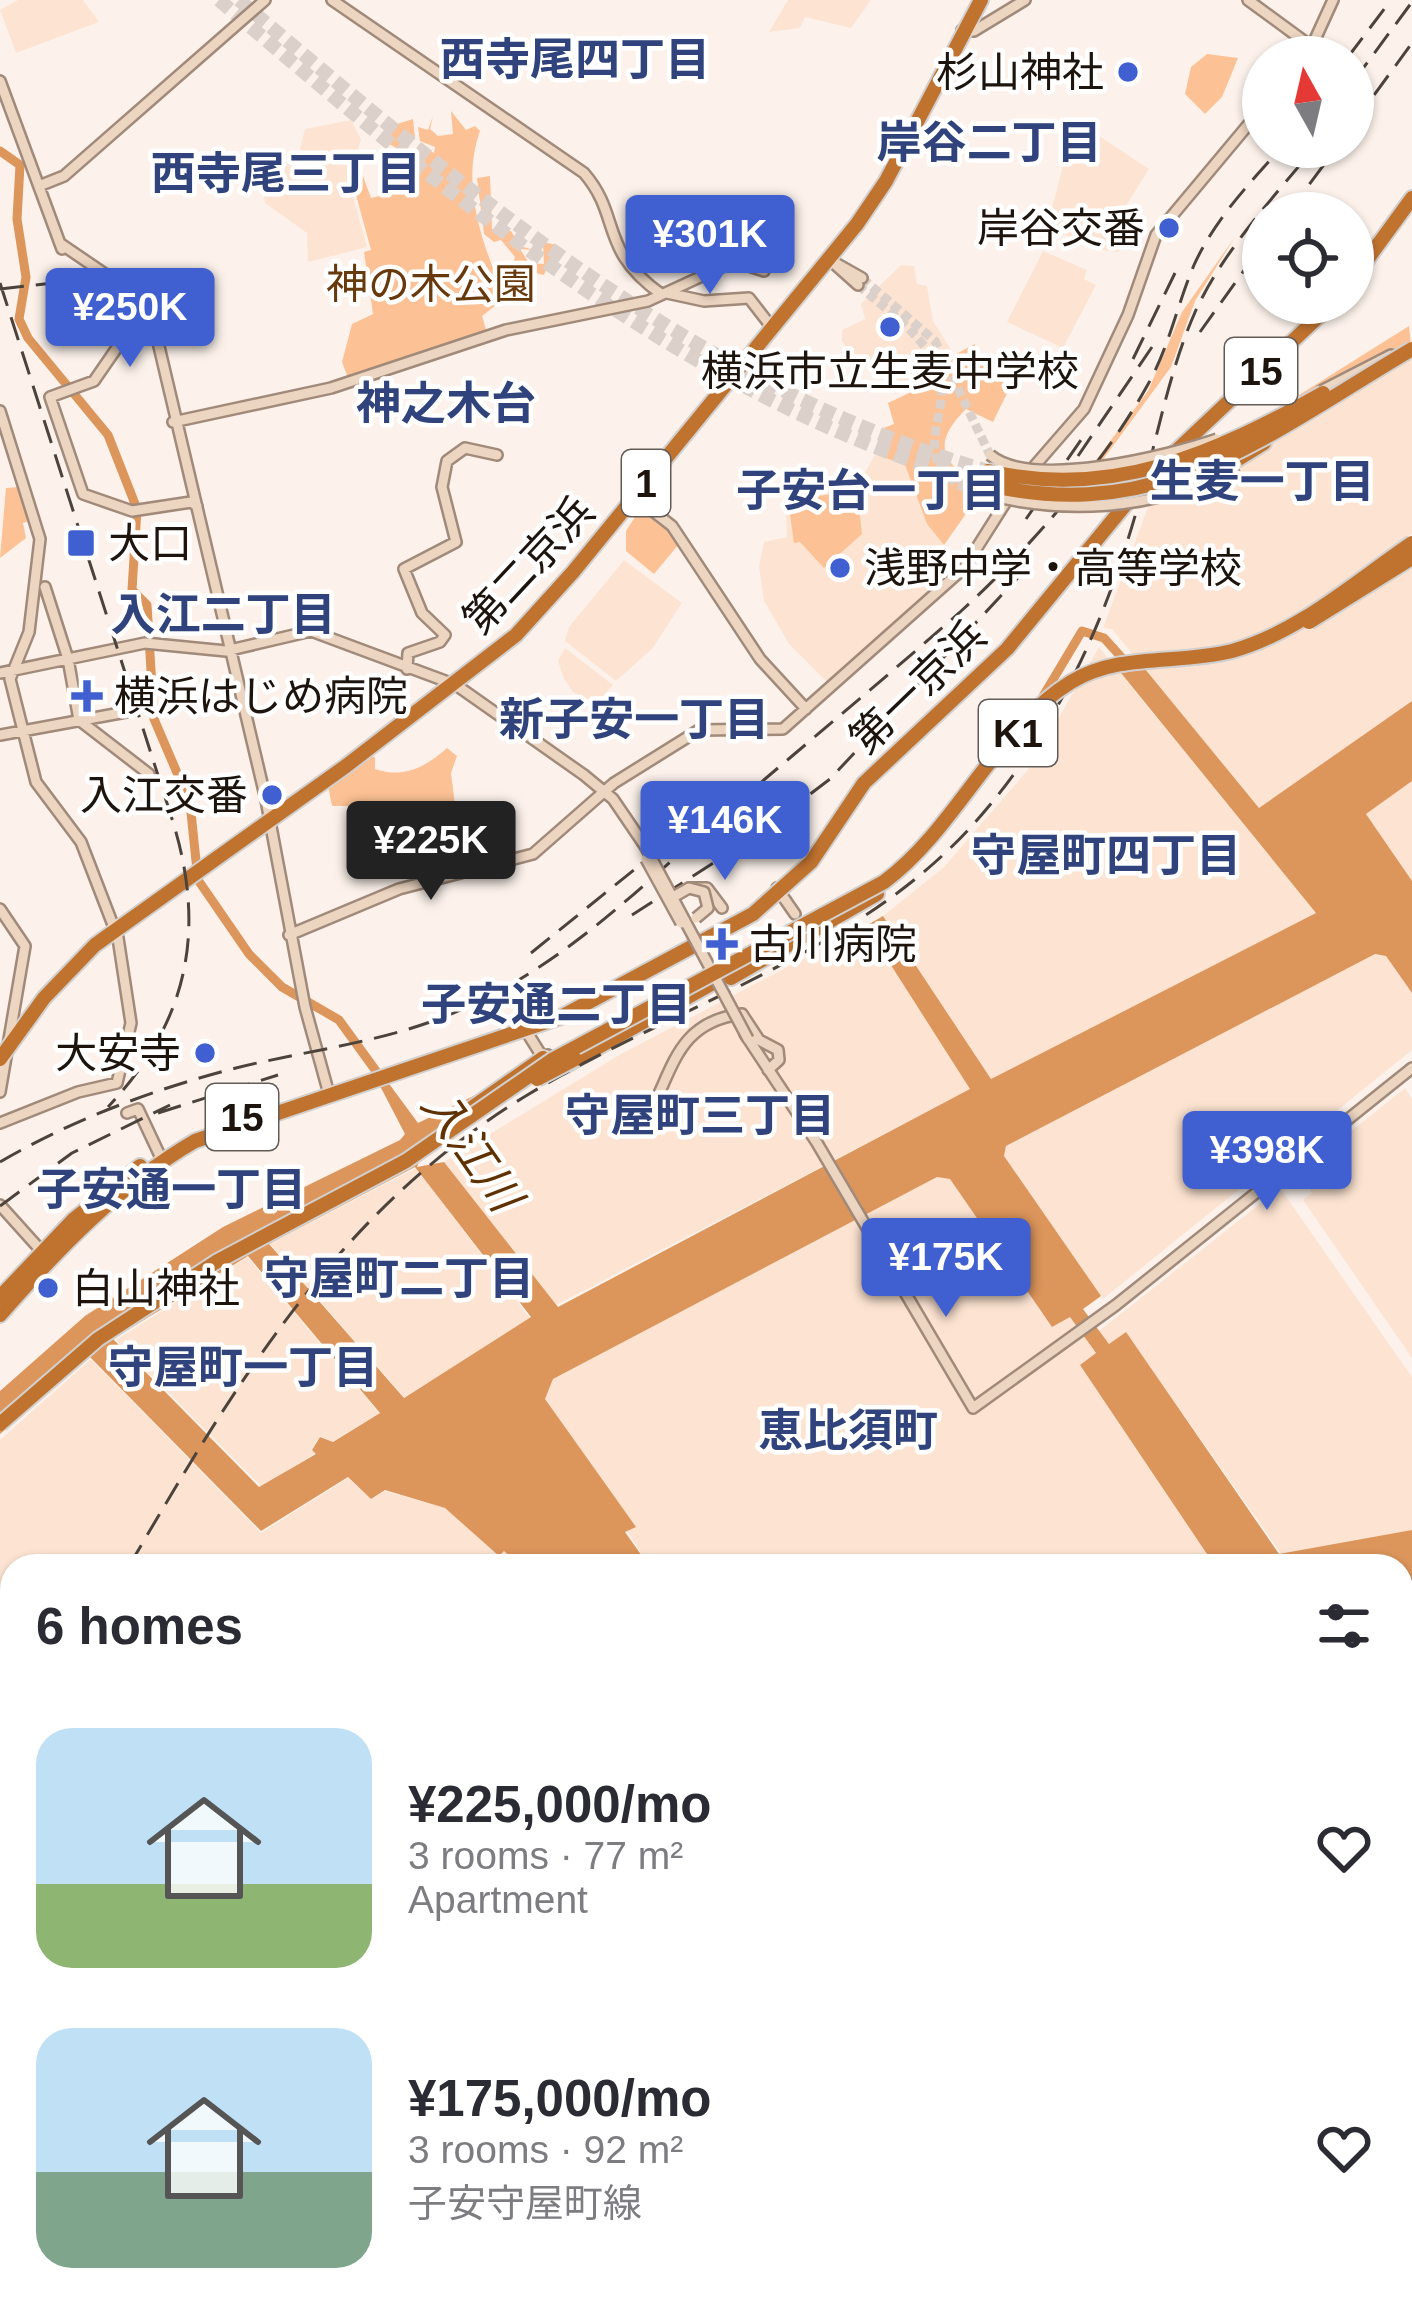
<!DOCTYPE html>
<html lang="en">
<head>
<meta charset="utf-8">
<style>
	:root { --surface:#fff; --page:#f2f2f3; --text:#2b2b33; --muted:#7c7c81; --accent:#405fd1 }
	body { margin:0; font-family:Helvetica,"Noto Sans JP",sans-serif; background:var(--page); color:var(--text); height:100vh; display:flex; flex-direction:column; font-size:45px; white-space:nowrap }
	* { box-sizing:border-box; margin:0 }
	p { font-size:39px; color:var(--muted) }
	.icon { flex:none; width:66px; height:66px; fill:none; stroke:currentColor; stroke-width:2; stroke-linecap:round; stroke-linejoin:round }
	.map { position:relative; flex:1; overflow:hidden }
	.panel { position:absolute; left:0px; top:1554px; width:1413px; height:771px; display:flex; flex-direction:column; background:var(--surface); border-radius:36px 36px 0 0; box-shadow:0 3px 9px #0004 }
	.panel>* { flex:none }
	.needle { width:78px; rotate:352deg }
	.controls { position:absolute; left:1242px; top:36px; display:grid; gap:24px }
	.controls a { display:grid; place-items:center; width:132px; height:132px; border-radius:50%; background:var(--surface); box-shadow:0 3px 9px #0004; font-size:60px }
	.price { position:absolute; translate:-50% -102px; padding:0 27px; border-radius:12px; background:var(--accent); color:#fff; font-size:39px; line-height:78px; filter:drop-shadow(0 3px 6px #0008) }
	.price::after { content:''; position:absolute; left:50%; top:72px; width:36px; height:27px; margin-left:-18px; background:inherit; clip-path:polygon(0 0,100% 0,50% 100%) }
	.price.active { background:#222; color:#fff }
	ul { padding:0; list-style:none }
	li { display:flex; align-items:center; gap:36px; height:300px; padding:0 36px }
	li span { display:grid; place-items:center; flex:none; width:336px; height:240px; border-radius:36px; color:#555 }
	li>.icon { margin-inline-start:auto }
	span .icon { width:144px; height:144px; fill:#fffc; stroke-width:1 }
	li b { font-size:51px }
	h2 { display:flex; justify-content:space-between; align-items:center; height:144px; padding:0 36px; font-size:51px }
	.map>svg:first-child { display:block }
</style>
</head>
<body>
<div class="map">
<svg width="1412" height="2324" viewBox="0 0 1412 2324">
	<rect width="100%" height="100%" fill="#fcf2eb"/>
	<path fill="#fde4d2" d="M18,0H83L99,22L16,53L0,10Z
		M788,0H871L851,28L805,17L800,28L769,32Z
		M351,120L361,139L349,181L367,247L308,262L307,233L265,203L264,196L284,184L285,167L299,153L305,129Z
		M1075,120L1149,169L1127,204L1146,222L1118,252L1096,249L1047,227Z
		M1043,251L1087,270L1084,279L1096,285L1063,348L1007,322Z
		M901,265L914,266L917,284L927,286L933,321L953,353L936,363L940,378L895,394L877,362L859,367L842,341V330L865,319L861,304Z
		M1412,357V534L1315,604L1412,562V701L1259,808L1112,629L1103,628L1154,491L1202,486Z
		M875,454L905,465L927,524L944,545L920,569L934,591L829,684L789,644L764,601L759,567L764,542L787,537L785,496L849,483L866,471Z
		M624,560L682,603L652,649L616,681L565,641L569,627Z
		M1099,647L1316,913L991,1079L883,916L944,867L1032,765Z
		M565,648L613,685L595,705L573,692L564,679L558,661Z
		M1412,781V881L1366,814Z
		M866,926L971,1089L554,1306L444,1162L621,1054Z
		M1375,954L1386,956L1412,993V1050L1103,1299L1004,1156L1006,1146Z
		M1405,1088L1412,1099V1358L1303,1200L1312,1193L1299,1173Z
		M416,1168L531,1320L404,1397L270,1244Z
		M937,1177L950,1179L1052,1327L1070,1316L1096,1354L1080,1365L1215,1566H649L545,1399L553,1379Z
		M1280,1188L1412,1377V1530L1283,1556L1126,1333L1109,1344L1099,1331Z
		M247,1257L379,1413L332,1442L320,1436L311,1450L316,1453L261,1486L116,1340Z
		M91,1359L261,1533L348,1478L371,1499L385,1491L445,1508L499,1556L504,1551L520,1566H12V1719L0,1712V1440Z
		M5,1762L12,1767V2022L0,2015V1770Z"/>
	<path fill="#fcc194" d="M1207,54L1238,58L1222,97L1205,114L1185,94L1191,67Z
		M451,111L466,130L475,126L480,131C460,187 483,245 505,298L482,316L487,333L348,378L342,362L352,324L373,314L364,252L371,250L350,173L356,157L371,198L388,194L398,149L382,140L394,125L413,119L415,139L409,141L408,151L401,150V166L425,162L420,157L423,146L434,153L435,147L420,141L418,127L428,130L433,116L430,129L438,136L453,134Z
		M490,176L492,229L511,231L520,246L534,250L520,249L529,263L544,264L543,242L557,245L544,275L512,267L515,257L501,240L494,242L484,234L477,178Z
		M1235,237L1195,301L1171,367L1091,476H1084L1148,391L1182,312Z
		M1409,326L1412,357L1202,486L1186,466Z
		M975,344L974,358L1008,371L1012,383L993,422L966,409C916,459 968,466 977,498L944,545L927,524L905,465L875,454L881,429L894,424L888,403L941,378L937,364Z
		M19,487L29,521L23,523L26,538L0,558L6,488Z
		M857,491L862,534L824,568L800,542L794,543L788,500Z
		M642,506L663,521L679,544L654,574L626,551V531Z
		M447,748L457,756L451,773L455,805L418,826L372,806H332L328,786L368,756L375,757V769C403,779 426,767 447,748Z"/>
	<path fill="#dc955b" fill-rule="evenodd" d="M1145,669L1259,808L1412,701V781L1366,814L1412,881V993L1386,956L1375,954L1006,1146L1004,1156L1101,1296L1083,1309L1109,1344L1126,1332L1279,1554L1412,1530V2324H801L808,2313H1401V1566H1215L1080,1365L1096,1353L1070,1317L1052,1327L950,1179L937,1177L553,1379L545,1399L636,1527L625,1532L649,1566H520L504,1551L499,1556L445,1508L385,1490L371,1499L348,1477L261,1531L90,1357L0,1434V1391L85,1316L223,1227L400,1140L405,1134L379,1084L387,1081L418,1123L496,1085L427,1140L417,1167L444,1162L558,1307L970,1089L866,926L883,916L991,1079L1316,913L1121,673ZM415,1167L531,1317L404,1398L269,1244ZM248,1256L380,1413L333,1442L320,1437L312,1450L316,1454L259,1487L113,1339Z
		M0,2016L12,2025V2313H135L127,2324H0V2052L10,2037L0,2031Z"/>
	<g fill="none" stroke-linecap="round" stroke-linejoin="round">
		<path stroke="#dc955b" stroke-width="9" d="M0,151L20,165L17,219L26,277L19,319L28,338L108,435L137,509L132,590L147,605L154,719L190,803L198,880L249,954L282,987L339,1020L384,1082
			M1042,698L1082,631L1104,638L1141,679"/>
		<path stroke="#dbd1ca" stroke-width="9" stroke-dasharray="9 4.5" stroke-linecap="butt" d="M862,278L935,341L990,455
			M858,285C884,308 921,333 937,366C957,410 902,460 969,490"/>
		<path stroke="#dbd1ca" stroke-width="14" stroke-dasharray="14 7" stroke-linecap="butt" d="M219,0C448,195 688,400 984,484
			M239,0C463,190 699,388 988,471"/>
		<defs>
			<path id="secondary" d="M332,0L584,173C622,217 598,249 661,294
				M1248,0L1312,47
				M962,30L974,31L1025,0
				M1307,57L1333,0
				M0,81L62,249
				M39,186L64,176L265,0
				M61,244L149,304L266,800L305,1007L329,1094
				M830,260L862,278
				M830,260L858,285
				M667,293L704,301L749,298L770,325
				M145,307L94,381L50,397L83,494L132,511L191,502L197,506
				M1321,391L1391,355
				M0,411L40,539L29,632L10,679L36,782L81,842L118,938L131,1023L117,1083L78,1092L0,1123
				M173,422L331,388L506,330L648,301L724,266L743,264L764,271
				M1031,470L1084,409L1128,315L1156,235L1263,107
				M635,497L672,526L760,659L806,709
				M45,587L68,659L79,720L149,774
				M407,669L408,653L440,642L445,635L422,613L404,569L456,542L442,487L447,461L465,448L497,455
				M0,673L145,643L226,651L311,631L456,685L584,775L613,799L645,846
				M0,735L126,712
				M689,888H707L722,908
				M777,888L795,914
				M0,909L25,946L0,1092
				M289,935L399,889L533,854L614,783L699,730L783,729L964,568L1009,497
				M523,1026L543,1058L548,1055
				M745,1034L817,1143L973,1408
				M127,1113L138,1109L162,1160
				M644,1123C673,1076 673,1022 742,1014L759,1040L778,1050L779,1060L768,1070
				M0,1205L45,1255
				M973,1408L1116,1305L1412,1068
				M0,2111L12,2119"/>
			<path id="highway" d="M1353,279L1412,198
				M1173,454L1333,303
				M1222,469L1264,443
				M731,978L877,894
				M0,1059L44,998L95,945L346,766L516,635L573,572L857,224L886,181L981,0
				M463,1114L543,1058L550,1068H561L738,969
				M0,1297L73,1220L140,1166
				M0,1315C59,1248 118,1186 195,1141L561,1017L753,914L811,862L864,783L1007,649L1144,482"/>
		</defs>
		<use href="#secondary" stroke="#a18a7a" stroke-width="14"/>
		<use href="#highway" stroke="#d2d0cf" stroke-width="18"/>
		<use href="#secondary" stroke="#ecd5c1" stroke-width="9"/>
		<use href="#highway" stroke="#c0732f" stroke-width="14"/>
		<path stroke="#4c433d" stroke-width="3" stroke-dasharray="24 12" stroke-linecap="butt" d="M1348,57L1391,0
			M1353,82L1412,2
			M1353,124L1412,43
			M1288,213L1337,147
			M0,283L173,822C207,933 187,1023 108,1107
			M0,289L148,272
			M1200,332L1263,244
			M1133,359L1175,273
			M1078,456L1152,347
			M1026,519L1081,440
			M632,915L754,837L830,779L1026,569
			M531,953L666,844
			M158,1113L278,1075
			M0,1162C72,1120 154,1089 236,1068C313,1049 389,1042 463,1009C566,963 641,887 724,814C802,747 882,681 959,613C1025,553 1104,464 1147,386C1169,348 1177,305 1194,265C1215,219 1249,184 1282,147
			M0,1206L72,1153L170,1105
			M129,1566C238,1380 339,1209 529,1094C678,1004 861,953 978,819C1061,724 1108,615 1141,495C1158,434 1170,368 1196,310C1224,250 1273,198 1315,147
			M0,1782L12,1762"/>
		<defs>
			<path id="secondary-bridge" d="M990,455C1032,490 1168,456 1217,439
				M969,490C1057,516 1158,513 1237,465
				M645,846L748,1039
				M646,859L681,923
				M675,896L689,888L704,892L708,908L696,918"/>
			<path id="highway-bridge" d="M988,471C1112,500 1216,453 1323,393
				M984,484C1161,527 1269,433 1412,349
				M1309,622L1412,558
				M537,1079L575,1059
				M0,1424L98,1339L216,1262L406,1161L552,1060L884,882C956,829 997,727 1071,682C1121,652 1178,665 1232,651C1298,633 1356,581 1412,543"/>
		</defs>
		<use href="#secondary-bridge" stroke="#a18a7a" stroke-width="14" stroke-linecap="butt"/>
		<use href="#highway-bridge" stroke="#d2d0cf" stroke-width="18" stroke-linecap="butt"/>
		<use href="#secondary-bridge" stroke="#ecd5c1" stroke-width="9"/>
		<use href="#highway-bridge" stroke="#c0732f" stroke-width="14"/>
	</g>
	<g fill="#405fd1" stroke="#fff" stroke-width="4.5">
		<circle cx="1128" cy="72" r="12"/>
		<circle cx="1169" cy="228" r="12"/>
		<circle cx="890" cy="327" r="12"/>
		<rect x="66" y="528" width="30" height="30" rx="6"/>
		<circle cx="840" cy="568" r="12"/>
		<path d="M81 678h12v12h12v12h-12v12h-12v-12h-12v-12h12z"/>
		<circle cx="272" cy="795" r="12"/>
		<path d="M716 926h12v12h12v12h-12v12h-12v-12h-12v-12h12z"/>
		<circle cx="205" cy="1053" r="12"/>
		<circle cx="48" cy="1288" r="12"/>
	</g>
	<g text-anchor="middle" stroke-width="9" stroke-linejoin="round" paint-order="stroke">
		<g fill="#fff" stroke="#615a56" stroke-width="3">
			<rect x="1225" y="338" width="72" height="66" rx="9"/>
			<rect x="622" y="450" width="48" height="66" rx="9"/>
			<rect x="979" y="700" width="78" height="66" rx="9"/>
			<rect x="206" y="1084" width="72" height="66" rx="9"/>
		</g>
		<g font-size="39" font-weight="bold" fill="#1d140e">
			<text x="1261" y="385">15</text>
			<text x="646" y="497">1</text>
			<text x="1018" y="747">K1</text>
			<text x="242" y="1131">15</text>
		</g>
		<g font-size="42" fill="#1d140e" stroke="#fff" text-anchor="start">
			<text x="1104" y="87" text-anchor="end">杉山神社</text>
			<text x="1145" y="243" text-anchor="end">岸谷交番</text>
			<text x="890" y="386" text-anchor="middle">横浜市立生麦中学校</text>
			<text x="108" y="558">大口</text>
			<text x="864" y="583">浅野中学・高等学校</text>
			<text x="114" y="711">横浜はじめ病院</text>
			<text x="248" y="810" text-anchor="end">入江交番</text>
			<text x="749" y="959">古川病院</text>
			<text x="181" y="1068" text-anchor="end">大安寺</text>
			<text x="72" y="1303">白山神社</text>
		</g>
		<g font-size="42" fill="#68390c" stroke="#fff">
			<text x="431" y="299">神の木公園</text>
		</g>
		<g font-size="42" fill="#1d140e" stroke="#fff">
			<text transform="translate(528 565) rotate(-47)" y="15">第二京浜</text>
			<text transform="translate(917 687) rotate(-44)" y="15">第一京浜</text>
		</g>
		<g font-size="45" font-weight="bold" fill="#30437c" stroke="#fff">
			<text x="575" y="75">西寺尾四丁目</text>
			<text x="989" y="158">岸谷二丁目</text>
			<text x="286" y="189">西寺尾三丁目</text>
			<text x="446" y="419">神之木台</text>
			<text x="1262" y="497">生麦一丁目</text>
			<text x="871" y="506">子安台一丁目</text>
			<text x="223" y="630">入江二丁目</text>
			<text x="634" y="735">新子安一丁目</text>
			<text x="1106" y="871">守屋町四丁目</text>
			<text x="556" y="1020">子安通二丁目</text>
			<text x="700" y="1131">守屋町三丁目</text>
			<text x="171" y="1205">子安通一丁目</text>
			<text x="399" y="1294">守屋町二丁目</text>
			<text x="243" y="1383">守屋町一丁目</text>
			<text x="848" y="1446">恵比須町</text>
		</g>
		<g font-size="45" font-style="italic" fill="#603203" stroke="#fff">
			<text transform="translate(472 1150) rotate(55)" y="16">入江川</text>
		</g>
	</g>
</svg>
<div class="controls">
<a><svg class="needle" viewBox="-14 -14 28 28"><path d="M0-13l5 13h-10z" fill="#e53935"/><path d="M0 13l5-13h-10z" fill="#7c7c81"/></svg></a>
<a><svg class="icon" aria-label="locate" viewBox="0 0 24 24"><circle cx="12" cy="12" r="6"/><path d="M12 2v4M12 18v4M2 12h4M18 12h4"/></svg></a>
</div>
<b class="price" style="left:710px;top:297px">¥301K</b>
<b class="price" style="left:130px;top:370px">¥250K</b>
<b class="price" style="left:725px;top:883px">¥146K</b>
<b class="price active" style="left:431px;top:903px">¥225K</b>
<b class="price" style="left:1267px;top:1213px">¥398K</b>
<b class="price" style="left:946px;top:1320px">¥175K</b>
<section class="panel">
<h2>6 homes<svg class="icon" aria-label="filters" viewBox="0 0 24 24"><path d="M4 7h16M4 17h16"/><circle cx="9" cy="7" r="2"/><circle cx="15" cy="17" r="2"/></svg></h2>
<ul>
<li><span style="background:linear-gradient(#bfe0f5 65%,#8fb573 0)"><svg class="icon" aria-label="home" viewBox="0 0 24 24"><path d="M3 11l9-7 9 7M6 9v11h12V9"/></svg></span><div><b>¥225,000/mo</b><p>3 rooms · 77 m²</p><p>Apartment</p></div><svg class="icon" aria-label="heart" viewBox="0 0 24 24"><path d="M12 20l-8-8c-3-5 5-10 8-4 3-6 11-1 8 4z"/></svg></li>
<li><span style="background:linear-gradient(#bfe0f5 60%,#7fa58c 0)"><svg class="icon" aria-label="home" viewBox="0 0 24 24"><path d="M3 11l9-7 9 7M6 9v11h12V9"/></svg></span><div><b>¥175,000/mo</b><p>3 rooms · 92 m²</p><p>子安守屋町線</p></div><svg class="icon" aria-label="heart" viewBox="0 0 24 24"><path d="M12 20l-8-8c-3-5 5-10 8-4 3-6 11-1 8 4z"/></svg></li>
</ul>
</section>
</div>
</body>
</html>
